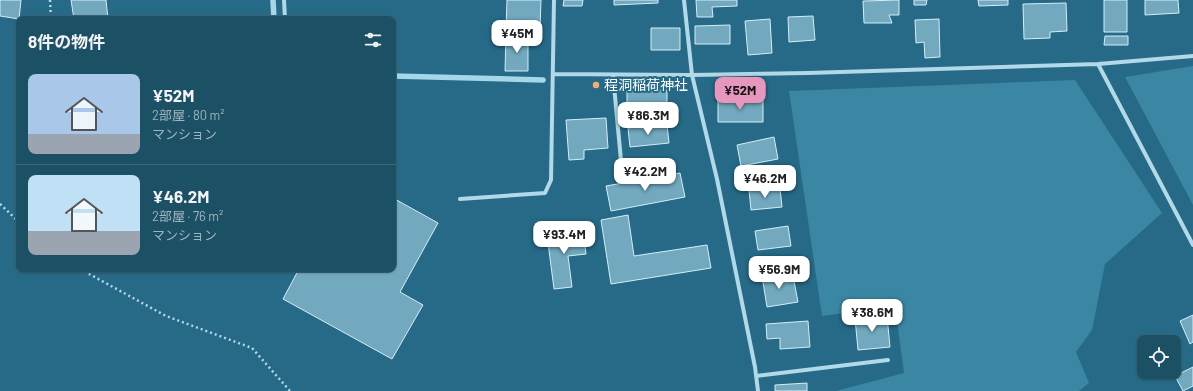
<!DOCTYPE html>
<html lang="ja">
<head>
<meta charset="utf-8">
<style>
	:root { --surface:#1c5065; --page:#25576b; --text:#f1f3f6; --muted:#a0b5bf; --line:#3a6779; --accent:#e797bd }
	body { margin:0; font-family:Barlow,"Noto Sans JP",sans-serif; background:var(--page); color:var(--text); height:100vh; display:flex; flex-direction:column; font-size:15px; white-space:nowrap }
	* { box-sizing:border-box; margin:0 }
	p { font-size:13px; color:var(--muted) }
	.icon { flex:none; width:22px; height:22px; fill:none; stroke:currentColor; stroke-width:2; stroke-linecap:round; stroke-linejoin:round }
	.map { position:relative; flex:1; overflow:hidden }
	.panel { position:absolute; left:16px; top:16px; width:380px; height:256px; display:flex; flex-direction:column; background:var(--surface); border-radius:8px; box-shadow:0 1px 3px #0004,0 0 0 1px var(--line) }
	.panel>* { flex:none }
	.controls { position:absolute; left:1137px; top:335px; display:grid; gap:8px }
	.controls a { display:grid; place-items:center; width:44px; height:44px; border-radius:8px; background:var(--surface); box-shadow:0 1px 3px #0004,0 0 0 1px var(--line); font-size:20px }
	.price { position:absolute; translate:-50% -34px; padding:0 9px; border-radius:8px; background:#fff; color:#222; font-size:13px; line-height:26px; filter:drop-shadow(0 1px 2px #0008) }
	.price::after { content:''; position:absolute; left:50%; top:24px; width:12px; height:9px; margin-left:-6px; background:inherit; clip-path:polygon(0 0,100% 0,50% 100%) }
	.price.active { background:var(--accent); color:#111 }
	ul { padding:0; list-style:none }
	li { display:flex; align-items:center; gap:12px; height:100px; padding:0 12px }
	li+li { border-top:1px solid var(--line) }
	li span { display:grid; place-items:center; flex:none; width:112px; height:80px; border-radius:8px; color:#555 }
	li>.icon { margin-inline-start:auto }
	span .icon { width:48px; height:48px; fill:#fffc; stroke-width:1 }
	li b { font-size:17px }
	h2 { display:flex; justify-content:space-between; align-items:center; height:48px; padding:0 12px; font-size:17px }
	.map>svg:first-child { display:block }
</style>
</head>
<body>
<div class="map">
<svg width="1193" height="391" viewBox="0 0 1193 391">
	<rect width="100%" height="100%" fill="#266a87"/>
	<path fill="#3a86a3" d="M1193,66V205L1125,77Z
		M1075,80L1162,213L1105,264L1092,330L1076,352L1089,383L1079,391H836L904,373L895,306L822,316L789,91Z"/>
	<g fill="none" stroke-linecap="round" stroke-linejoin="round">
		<path stroke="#a5d7e9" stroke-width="5.5" d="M273,0L274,19
			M393,76L543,80"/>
	</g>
	<path fill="#72a9bf" stroke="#d5edf7" d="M0,0H21L19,19L0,16Z
		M71,0H106L108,19H74Z
		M507,0H541L540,29H506Z
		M564,0H583L582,6H563Z
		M614,0H658V3L614,5Z
		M696,0H737V6L712,7L713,17H697Z
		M899,0V15H889L892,23H864L863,1Z
		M914,0H927L926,5H914Z
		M978,0H1008V5L979,6Z
		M1104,0H1127V32H1104Z
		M1145,0H1178L1179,13L1145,15Z
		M1066,3L1067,31L1050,32V38L1024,39L1023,4Z
		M813,16L815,40L789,42L788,17Z
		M770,19L772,53L748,55L745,21Z
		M939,19L940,57L925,58L924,42L916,43L915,20Z
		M730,25V44H695V26Z
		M651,28H680V50H651Z
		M506,36L528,37V71H505Z
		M1105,36H1128V45H1104Z
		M667,85V115H627V86Z
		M718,100H763V122H718Z
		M606,118L608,148L584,150V159L569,160L566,120Z
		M667,124L669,143L630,147L628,128Z
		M774,137L778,159L741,166L737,145Z
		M680,173L685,197L611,211L606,186Z
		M780,188L782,207L751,210L749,190Z
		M393,198L438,223L400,292L423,305L392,359L283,299L299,269H393Z
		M628,215L634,256L707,245L711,268L611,284L601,220Z
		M788,226L791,246L758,250L755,231Z
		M583,230L586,254L568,256L572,287L554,289L547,235Z
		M783,273L785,282L794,281L798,302L767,307L762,276Z
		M1193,315V342L1190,344L1180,321Z
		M887,316L890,347L858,350L855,318Z
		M808,321L810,347L780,349V338L767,339L766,324Z
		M1193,367V386L1183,391L1175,376Z
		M807,383V391H775V385Z"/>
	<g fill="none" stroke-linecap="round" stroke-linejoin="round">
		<path stroke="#b1d9e8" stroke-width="2.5" stroke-dasharray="2 3" stroke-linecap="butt" d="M50,0L51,19
			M0,204L19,222
			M80,269L166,316L252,348L290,391"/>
		<path stroke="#b1d9e8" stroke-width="4" d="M284,0L285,19
			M684,0L692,75L717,179L755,367L758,391
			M1098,64L1193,245
			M553,74L692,75L808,73L1098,64L1193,56
			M613,75L622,171
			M460,199L545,193L551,180L554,0
			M756,376L888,360"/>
	</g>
	<circle fill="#f2ad76" stroke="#266a87" stroke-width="1.5" cx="596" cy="85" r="4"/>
	<g text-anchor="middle" stroke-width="4" stroke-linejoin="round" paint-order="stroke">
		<g font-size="14" fill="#fff" stroke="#266a87" text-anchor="start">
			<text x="604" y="90">程洞稲荷神社</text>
		</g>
	</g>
</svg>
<div class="controls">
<a><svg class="icon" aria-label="locate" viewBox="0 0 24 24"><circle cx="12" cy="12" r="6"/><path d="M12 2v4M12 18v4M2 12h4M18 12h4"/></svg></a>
</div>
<b class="price" style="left:517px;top:54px">¥45M</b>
<b class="price active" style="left:740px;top:111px">¥52M</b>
<b class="price" style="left:648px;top:136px">¥86.3M</b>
<b class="price" style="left:645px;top:192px">¥42.2M</b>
<b class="price" style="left:765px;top:199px">¥46.2M</b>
<b class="price" style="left:564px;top:255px">¥93.4M</b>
<b class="price" style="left:779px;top:290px">¥56.9M</b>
<b class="price" style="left:872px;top:333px">¥38.6M</b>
<section class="panel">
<h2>8件の物件<svg class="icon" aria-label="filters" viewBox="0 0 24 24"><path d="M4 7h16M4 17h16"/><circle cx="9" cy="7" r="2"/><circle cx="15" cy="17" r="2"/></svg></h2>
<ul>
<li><span style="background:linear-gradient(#a9c7e8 75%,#9aa5b1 0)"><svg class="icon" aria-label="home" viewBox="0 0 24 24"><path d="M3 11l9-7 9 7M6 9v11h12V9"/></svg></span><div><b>¥52M</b><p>2部屋 · 80 m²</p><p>マンション</p></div></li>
<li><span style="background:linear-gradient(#bfe0f5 70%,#9aa5b1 0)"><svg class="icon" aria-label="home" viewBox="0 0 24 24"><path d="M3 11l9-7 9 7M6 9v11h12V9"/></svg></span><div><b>¥46.2M</b><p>2部屋 · 76 m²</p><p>マンション</p></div></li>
</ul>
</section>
</div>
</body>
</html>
